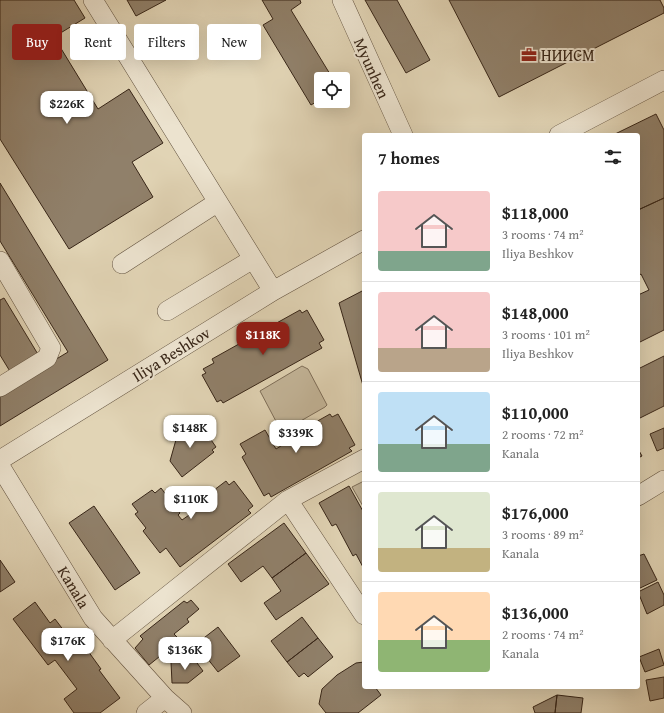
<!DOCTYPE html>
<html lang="en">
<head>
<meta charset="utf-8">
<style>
	:root { --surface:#fff; --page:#f2f2f2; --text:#222; --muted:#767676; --line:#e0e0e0; --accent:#8f2418 }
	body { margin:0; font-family:"Gentium Book Plus",serif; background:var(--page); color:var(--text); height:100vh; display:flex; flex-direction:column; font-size:15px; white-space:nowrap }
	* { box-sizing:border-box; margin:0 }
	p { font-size:13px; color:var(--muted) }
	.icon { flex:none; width:22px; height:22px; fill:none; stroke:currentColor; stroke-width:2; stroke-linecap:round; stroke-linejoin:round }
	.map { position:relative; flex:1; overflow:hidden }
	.drawer { position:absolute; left:362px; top:133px; width:278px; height:556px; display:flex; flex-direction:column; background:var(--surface); border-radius:4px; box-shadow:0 4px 16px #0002 }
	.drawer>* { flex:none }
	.banner { position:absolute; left:12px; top:24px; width:290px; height:36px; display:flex; gap:8px }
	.controls { position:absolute; left:314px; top:72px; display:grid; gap:8px }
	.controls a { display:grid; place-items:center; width:36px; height:36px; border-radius:4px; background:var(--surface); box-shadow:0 4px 16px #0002; font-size:20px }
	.price { position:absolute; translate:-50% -34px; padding:0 9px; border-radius:8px; background:#fff; color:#222; font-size:13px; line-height:26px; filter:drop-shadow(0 1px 2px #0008) }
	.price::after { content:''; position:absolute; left:50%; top:24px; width:12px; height:9px; margin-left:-6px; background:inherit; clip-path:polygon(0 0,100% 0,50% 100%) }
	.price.selected { background:var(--accent); color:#fff }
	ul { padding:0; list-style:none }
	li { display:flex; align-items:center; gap:12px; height:100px; padding:0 16px }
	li+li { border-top:1px solid var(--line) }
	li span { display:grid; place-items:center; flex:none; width:112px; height:80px; border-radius:4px; color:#555 }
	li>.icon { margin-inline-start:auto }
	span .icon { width:48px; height:48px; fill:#fffc; stroke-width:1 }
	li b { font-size:17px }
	h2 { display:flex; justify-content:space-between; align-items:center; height:48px; padding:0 16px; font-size:17px }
	.chip { padding:0 14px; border-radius:4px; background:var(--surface); box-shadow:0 4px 16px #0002; font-size:14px; line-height:36px }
	.chip.selected { background:var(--accent); color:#fff }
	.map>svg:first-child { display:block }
</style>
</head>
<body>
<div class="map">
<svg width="664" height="713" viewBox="0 0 664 713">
	<rect width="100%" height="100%" fill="#e1d4b5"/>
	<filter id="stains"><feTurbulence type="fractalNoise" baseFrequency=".005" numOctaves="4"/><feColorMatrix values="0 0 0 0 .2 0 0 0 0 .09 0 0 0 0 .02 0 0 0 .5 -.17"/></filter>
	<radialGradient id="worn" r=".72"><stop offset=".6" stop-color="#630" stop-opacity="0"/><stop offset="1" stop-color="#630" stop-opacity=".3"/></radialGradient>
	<path fill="#c4b69a" stroke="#7e6e59" d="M302,366L308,369L327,405L325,407L285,430L279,427L260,391Z
		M364,481V508L352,487Z"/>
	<path fill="#90806a" stroke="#382618" d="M0,0H74L85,18L54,37L98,109L129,89L163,143L132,162L153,197L69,249L0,139Z
		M127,0H166L136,16Z
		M262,0H300L301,3L291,10L333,79H321V99L311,105L263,25L273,19Z
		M365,0H397L430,60L406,73Z
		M449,0H660L664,8V13L499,97Z
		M656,114L664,130V198L638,210V135H613Z
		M0,183L108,360L0,426V393L68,352L0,241Z
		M664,198V330L638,343V295L649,290L641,274L638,276V210Z
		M364,290V389L339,303Z
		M4,298L39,356L11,373L0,355V300Z
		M300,310L302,313L307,310L324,340L319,343L322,348L223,403L221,400L217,402L202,375L206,373L203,369L214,363L212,359Z
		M664,356V406L638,419V369Z
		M330,414L332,417L338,414L355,445L349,448L352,451L271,497L269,493L264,496L242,457L246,454L240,444L265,430L276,449L284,444L282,441Z
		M190,420L203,437L207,434L216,447L212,450L214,452L182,477L170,461L179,429Z
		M664,428V448L657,451L650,434Z
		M638,449L642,456L638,458Z
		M226,481L229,485L234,481L253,506L248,510L251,513L180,567L166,548L160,553L143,531L146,528L135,514L138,512L132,504L152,490L155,493L161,488L180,513L178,515L182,520L192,513L189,509Z
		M349,486L364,513V569L356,554L353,556L336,524L332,526L319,503Z
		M94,506L140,573L115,590L69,523Z
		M284,523L306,553L272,578L263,566L241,582L228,564Z
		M306,553L329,584L276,620L264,603L281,591L272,578Z
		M644,554L657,580L638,589V556Z
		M0,560L15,582L0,592Z
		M658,582L664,595V605L647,614L638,592Z
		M191,600L199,609L187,619L189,622L174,634L180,640L149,665L135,648L143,639L140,636L184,601L187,603Z
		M35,602L50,623L55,619L74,644L80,640L101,669L99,670L120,698L100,713H74L64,699L77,689L55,660L48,665L13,619Z
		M302,617L318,638L287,662L271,641Z
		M218,627L240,656L218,672L196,644Z
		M318,638L333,657L308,677L304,673L299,677L287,662Z
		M659,649L664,665L645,672L639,657Z
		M191,655L203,671L188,683H172L171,662H182Z
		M364,662V687H375L381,695L358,713H326L319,704L322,689L337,675L356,663Z
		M664,677V698L650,701L646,680Z
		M557,695L555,713H535L533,707Z
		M557,695L583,698L581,713H555Z"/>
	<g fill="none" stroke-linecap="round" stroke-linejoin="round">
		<defs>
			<path id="minor" d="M93,0L273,291
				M342,0L403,135
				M559,135L664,80
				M0,261L51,348L47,358L0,387
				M122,264L218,202
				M167,311L253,259
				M0,460L273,291L364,240
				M0,466L93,618L165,698L182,713
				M638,496L664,480
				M288,500L364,615
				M112,640L288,500L364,459
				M146,713L165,698"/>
		</defs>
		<use href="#minor" stroke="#62523f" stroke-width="20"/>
		<use href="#minor" stroke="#ece3cf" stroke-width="19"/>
	</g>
	<defs>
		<symbol id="office-bare" viewBox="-9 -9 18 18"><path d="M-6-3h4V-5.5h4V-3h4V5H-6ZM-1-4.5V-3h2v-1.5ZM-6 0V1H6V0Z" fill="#8f2418" stroke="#ece3cf" stroke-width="2.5" paint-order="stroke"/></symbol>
	</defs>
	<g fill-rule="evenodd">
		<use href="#office-bare" x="518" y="44" width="22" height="22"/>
	</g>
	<g text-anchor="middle" stroke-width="4" stroke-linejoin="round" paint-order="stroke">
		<g font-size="16" fill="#382618" stroke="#ece3cf" text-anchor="start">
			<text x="541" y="61">НИИСМ</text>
		</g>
		<g font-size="16" fill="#382618" stroke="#ece3cf">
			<text transform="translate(372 68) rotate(66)" y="6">Myunhen</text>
			<text transform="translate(171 354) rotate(-32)" y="6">Iliya Beshkov</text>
			<text transform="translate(74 587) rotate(59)" y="6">Kanala</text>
		</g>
	</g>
	<rect width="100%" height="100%" filter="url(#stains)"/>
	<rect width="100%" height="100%" fill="url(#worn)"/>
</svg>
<div class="controls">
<a><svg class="icon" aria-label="locate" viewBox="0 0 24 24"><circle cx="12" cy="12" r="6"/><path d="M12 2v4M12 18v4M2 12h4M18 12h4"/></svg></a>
</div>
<b class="price" style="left:67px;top:125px">$226K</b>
<b class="price selected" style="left:263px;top:356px">$118K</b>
<b class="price" style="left:190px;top:449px">$148K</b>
<b class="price" style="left:296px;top:454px">$339K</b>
<b class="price" style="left:191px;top:520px">$110K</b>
<b class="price" style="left:68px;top:662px">$176K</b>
<b class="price" style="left:185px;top:671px">$136K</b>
<div class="banner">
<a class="chip selected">Buy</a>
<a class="chip">Rent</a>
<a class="chip">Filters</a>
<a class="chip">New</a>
</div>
<section class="drawer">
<h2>7 homes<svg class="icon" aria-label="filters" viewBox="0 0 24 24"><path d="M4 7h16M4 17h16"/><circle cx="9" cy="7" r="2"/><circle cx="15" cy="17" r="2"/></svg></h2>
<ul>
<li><span style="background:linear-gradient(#f6c9c9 75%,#7fa58c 0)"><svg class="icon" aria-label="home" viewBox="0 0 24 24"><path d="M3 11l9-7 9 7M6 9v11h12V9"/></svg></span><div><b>$118,000</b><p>3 rooms · 74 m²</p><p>Iliya Beshkov</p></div></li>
<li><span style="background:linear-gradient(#f6c9c9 70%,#b9a48a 0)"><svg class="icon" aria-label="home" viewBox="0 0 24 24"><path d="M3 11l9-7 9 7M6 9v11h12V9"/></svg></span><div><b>$148,000</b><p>3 rooms · 101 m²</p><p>Iliya Beshkov</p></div></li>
<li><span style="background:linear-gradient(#bfe0f5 65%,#7fa58c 0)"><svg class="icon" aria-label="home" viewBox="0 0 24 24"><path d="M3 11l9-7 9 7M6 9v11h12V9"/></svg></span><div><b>$110,000</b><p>2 rooms · 72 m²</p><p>Kanala</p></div></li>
<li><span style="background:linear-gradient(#dfe7d0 70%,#c2b280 0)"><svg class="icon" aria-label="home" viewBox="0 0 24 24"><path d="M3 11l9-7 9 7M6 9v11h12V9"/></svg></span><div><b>$176,000</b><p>3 rooms · 89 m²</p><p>Kanala</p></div></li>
<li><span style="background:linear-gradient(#ffd9b3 60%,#8fb573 0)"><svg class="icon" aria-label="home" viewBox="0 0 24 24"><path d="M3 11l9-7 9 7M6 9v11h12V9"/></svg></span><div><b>$136,000</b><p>2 rooms · 74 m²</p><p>Kanala</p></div></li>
</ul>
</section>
</div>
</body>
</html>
